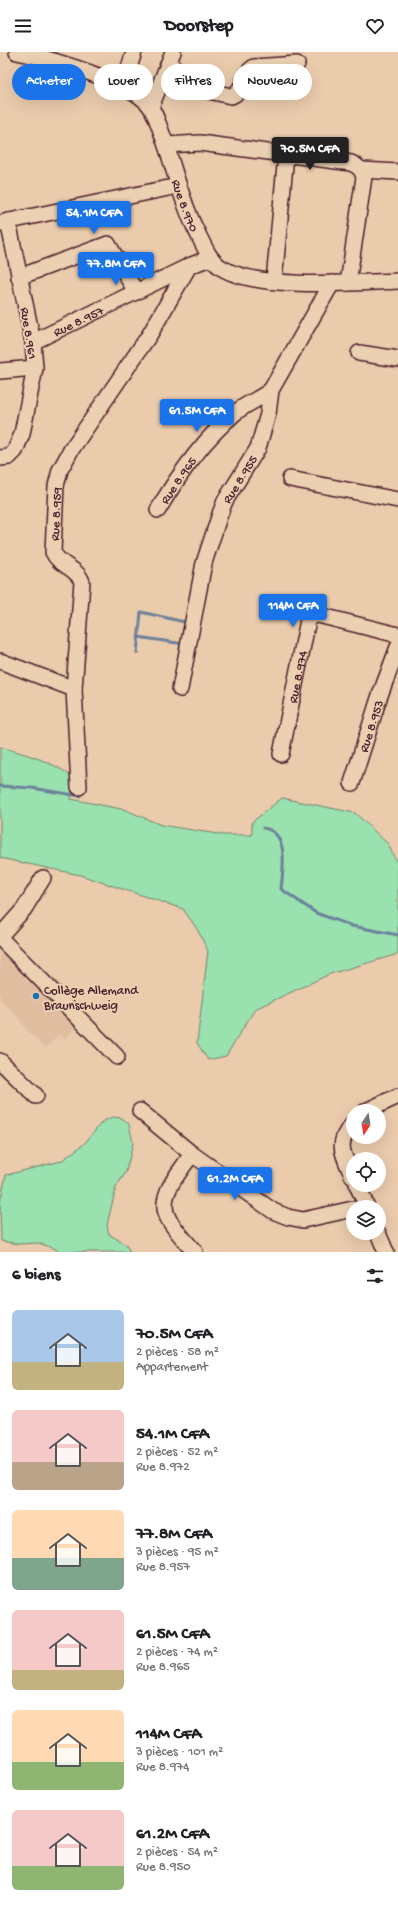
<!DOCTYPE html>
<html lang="fr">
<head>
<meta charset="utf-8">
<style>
	:root { --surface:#fff; --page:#f6f6f6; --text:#202124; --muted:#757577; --accent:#1a73e8 }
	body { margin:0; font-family:"Gochi Hand",sans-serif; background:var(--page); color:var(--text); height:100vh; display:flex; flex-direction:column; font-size:15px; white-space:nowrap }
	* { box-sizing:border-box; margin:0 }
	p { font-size:13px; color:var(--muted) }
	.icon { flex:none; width:22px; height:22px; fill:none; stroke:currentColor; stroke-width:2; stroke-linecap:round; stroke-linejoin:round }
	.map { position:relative; height:1200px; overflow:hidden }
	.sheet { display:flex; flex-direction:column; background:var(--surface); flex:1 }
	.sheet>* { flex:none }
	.top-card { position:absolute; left:12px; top:12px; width:374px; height:36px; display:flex; gap:8px }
	.needle { width:26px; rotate:192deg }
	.tools { position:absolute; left:346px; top:1052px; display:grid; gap:8px }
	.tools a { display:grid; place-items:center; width:40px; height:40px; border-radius:50%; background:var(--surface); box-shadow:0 4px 16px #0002; font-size:20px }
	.price { position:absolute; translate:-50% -34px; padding:0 9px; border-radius:4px; background:var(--accent); color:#fff; font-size:13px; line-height:26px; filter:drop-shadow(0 1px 2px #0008) }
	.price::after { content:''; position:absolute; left:50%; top:24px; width:12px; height:9px; margin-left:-6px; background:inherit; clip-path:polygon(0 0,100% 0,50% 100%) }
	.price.selected { background:#222; color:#fff }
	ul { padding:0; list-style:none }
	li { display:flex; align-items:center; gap:12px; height:100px; padding:0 12px }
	li span { display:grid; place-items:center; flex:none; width:112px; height:80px; border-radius:6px; color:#555 }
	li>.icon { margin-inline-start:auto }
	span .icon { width:48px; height:48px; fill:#fffc; stroke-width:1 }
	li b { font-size:17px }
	h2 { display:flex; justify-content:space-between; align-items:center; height:48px; padding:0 12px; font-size:17px }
	.tag { padding:0 14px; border-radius:18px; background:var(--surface); box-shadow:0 4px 16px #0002; font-size:14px; line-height:36px }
	.tag.selected { background:var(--accent); color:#fff }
	header { display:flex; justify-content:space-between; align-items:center; height:52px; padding:0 12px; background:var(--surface); font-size:18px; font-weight:700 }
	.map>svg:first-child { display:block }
</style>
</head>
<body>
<header><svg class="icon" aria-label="menu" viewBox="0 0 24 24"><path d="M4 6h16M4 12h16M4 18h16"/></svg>Doorstep<svg class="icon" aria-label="heart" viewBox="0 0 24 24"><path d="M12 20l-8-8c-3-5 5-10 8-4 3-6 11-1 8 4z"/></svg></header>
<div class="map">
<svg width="398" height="1200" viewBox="0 0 398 1200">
	<rect width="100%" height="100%" fill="#eacbac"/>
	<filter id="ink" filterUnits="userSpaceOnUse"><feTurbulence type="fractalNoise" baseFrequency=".025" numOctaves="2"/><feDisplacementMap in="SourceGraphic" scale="8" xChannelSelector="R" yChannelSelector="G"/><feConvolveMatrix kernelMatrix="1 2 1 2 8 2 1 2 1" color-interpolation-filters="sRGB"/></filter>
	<g filter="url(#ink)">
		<path fill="#e1bda0" d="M16,891L71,942L77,974L65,987L59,983L45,996L30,982L15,962L0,947V892Z"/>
		<path fill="#99e1af" stroke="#72806d" d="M0,695C26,702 52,709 74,726L71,747L126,758L161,773L224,783H252V770L282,746L355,761L388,792L398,813V902L330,922L255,957L226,1004L208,1008L197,991L208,899L197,877L183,857L80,823L0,806Z
			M112,1065L122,1066L129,1072L133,1091L126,1120L116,1135L107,1173L109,1182L126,1193L130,1200H58L56,1197L38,1191L19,1192L1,1189L0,1150L6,1123L61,1109L84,1092L102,1070Z"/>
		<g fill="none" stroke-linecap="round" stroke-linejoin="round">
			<path stroke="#6c8199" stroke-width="3" d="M138,585L184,592
				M137,601L141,560L189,571
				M0,734L32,736L80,744
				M263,776C290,780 283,817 281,837L316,861L352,874L398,883"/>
			<defs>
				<g id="minor">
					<path id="s1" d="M17,0C47,6 133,30 150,54C155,61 158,71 161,79C173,111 180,145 195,176C202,189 208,208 222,216C258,238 354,231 398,229"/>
					<path d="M169,12L209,39L231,44C245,39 242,22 254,15L297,12"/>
					<path d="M123,35L134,0"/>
					<path d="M151,55L173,0"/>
					<path d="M166,93L200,91L351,111C359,114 362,118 364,125L348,231"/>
					<path d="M362,118L398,120"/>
					<path d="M0,171L178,134"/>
					<path d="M19,225L108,192L136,240"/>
					<path d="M274,229L286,103"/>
					<path id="s2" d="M33,290L189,214L210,206"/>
					<path d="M359,301L398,307"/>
					<path d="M0,319L35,316"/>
					<path d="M0,406L9,405L15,399L22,382L35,316L33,290L8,169"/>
					<path d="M290,427L398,448"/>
					<path id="s3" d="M158,458C179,422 203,388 235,361C245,352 260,347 271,338"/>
					<path d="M0,609L74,637"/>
					<path id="s4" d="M180,637L204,511L220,462L225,449L258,396L268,362L271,338L332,231"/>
					<path id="s5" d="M281,702L308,568L313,564L318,563L398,583"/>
					<path id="s6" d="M352,731L379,646L398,595"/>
					<path id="s7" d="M79,735L74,637L82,530C77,515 59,514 53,500L56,434L60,418L71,398L150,282L189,214"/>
					<path d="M0,884L24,857L43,826"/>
					<path d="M0,886L117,1005"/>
					<path d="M0,1009L36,1044"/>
					<path d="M140,1059L192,1102L273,1159L288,1165L303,1168L353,1157"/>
					<path d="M366,1059L398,1044"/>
					<path d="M353,1072C334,1091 344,1104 353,1125"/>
					<path d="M192,1102C180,1120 155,1145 169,1168C176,1179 186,1190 195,1200"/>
					<path d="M357,1133L367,1155"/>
					<path d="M378,1181L386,1200"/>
				</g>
			</defs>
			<use href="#minor" stroke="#4a1f2b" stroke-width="18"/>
			<use href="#minor" stroke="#ebd0b2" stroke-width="15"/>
		</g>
	</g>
	<circle fill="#1f6fb2" stroke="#ebd0b2" stroke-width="1.5" cx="36" cy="944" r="4"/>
	<g text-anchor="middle" stroke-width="4" stroke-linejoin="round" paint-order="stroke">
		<g font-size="13" fill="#4a1f2b" stroke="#ebd0b2">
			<text dy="5" stroke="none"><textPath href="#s1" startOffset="251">Rue 8.970</textPath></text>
			<text dy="5" stroke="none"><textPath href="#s2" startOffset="50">Rue 8.957</textPath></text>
			<text transform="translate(30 281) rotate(81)" y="5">Rue 8.961</text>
			<text dy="5" stroke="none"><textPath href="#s4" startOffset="220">Rue 8.955</textPath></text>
			<text dy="5" stroke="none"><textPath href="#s3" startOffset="36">Rue 8.965</textPath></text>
			<text dy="5" stroke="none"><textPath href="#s7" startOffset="286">Rue 8.959</textPath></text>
			<text dy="5" stroke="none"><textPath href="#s5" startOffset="79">Rue 8.974</textPath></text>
			<text dy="5" stroke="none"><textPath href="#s6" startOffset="60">Rue 8.953</textPath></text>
		</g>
		<g font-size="13" fill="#4a1f2b" stroke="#ebd0b2" text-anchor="start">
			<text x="44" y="942">Collège Allemand<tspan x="44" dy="15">Braunschweig</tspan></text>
		</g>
	</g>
</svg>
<div class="tools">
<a><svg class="needle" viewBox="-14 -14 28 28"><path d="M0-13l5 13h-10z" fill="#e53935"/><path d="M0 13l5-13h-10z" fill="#757577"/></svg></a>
<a><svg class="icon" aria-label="locate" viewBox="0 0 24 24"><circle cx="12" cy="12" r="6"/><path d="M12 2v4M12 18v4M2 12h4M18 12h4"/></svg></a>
<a><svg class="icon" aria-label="layers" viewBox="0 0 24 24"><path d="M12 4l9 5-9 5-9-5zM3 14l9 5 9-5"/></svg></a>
</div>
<b class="price selected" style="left:310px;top:119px">70.5M CFA</b>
<b class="price" style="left:94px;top:183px">54.1M CFA</b>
<b class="price" style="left:116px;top:234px">77.8M CFA</b>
<b class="price" style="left:197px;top:381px">61.5M CFA</b>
<b class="price" style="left:293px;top:576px">114M CFA</b>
<b class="price" style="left:235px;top:1149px">61.2M CFA</b>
<div class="top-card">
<a class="tag selected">Acheter</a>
<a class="tag">Louer</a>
<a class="tag">Filtres</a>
<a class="tag">Nouveau</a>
</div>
</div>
<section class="sheet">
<h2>6 biens<svg class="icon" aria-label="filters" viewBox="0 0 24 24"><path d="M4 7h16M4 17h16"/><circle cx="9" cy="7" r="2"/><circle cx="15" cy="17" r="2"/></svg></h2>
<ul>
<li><span style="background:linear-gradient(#a9c7e8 65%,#c2b280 0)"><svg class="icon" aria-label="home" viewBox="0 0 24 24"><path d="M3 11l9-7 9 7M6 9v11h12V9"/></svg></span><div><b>70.5M CFA</b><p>2 pièces · 58 m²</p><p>Appartement</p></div></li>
<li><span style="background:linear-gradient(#f6c9c9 65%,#b9a48a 0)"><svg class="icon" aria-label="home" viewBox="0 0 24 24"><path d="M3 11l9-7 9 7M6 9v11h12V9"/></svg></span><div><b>54.1M CFA</b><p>2 pièces · 52 m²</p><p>Rue 8.972</p></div></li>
<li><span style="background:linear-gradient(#ffd9b3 60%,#7fa58c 0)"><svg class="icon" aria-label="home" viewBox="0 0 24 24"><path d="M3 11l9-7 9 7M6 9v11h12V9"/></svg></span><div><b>77.8M CFA</b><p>3 pièces · 95 m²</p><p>Rue 8.957</p></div></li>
<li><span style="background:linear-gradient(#f6c9c9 75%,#c2b280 0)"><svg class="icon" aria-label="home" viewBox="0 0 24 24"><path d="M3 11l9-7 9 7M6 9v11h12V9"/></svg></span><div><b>61.5M CFA</b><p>2 pièces · 74 m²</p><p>Rue 8.965</p></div></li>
<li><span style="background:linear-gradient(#ffd9b3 65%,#8fb573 0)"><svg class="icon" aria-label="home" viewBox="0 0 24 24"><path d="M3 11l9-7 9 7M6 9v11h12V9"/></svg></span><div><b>114M CFA</b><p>3 pièces · 101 m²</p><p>Rue 8.974</p></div></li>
<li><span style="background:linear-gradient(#f6c9c9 70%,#8fb573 0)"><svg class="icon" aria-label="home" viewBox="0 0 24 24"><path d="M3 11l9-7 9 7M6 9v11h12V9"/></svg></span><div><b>61.2M CFA</b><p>2 pièces · 54 m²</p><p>Rue 8.950</p></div></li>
</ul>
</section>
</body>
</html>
